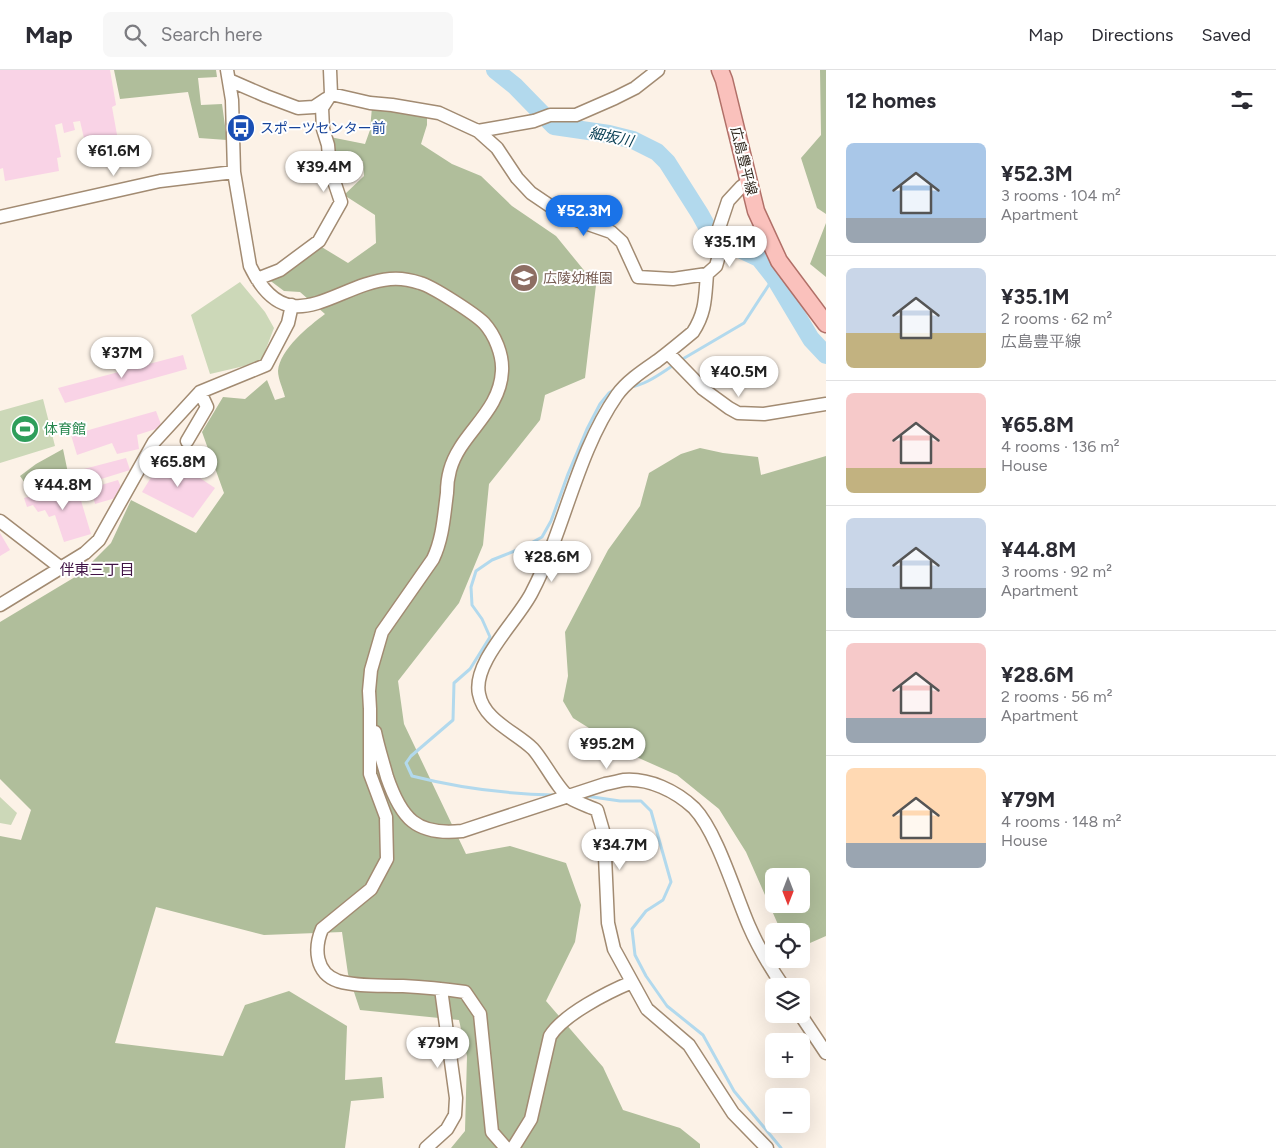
<!DOCTYPE html>
<html lang="en">
<head>
<meta charset="utf-8">
<style>
	:root { --surface:#fff; --page:#f7f7f7; --text:#2b2b33; --muted:#7c7c81; --line:#e1e1e2; --accent:#1a73e8 }
	body { margin:0; font-family:Figtree,"Noto Sans JP",sans-serif; background:var(--page); color:var(--text); height:100vh; display:flex; flex-direction:column; font-size:19px; white-space:nowrap }
	* { box-sizing:border-box; margin:0 }
	p { font-size:16px; color:var(--muted) }
	.icon { flex:none; width:28px; height:28px; fill:none; stroke:currentColor; stroke-width:2; stroke-linecap:round; stroke-linejoin:round }
	.map { position:relative; flex:1; overflow:hidden }
	.details { display:flex; flex-direction:column; background:var(--surface); width:450px }
	.details>* { flex:none }
	.needle { width:32px; rotate:180deg }
	.tools { position:absolute; left:765px; top:798px; display:grid; gap:10px }
	.tools a { display:grid; place-items:center; width:45px; height:45px; border-radius:8px; background:var(--surface); box-shadow:0 5px 20px #0002; font-size:25px }
	.price { position:absolute; translate:-50% -42px; padding:0 11px; border-radius:18px; background:#fff; color:#222; font-size:16px; line-height:32px; filter:drop-shadow(0 1px 2px #0008) }
	.price::after { content:''; position:absolute; left:50%; top:30px; width:15px; height:11px; margin-left:-8px; background:inherit; clip-path:polygon(0 0,100% 0,50% 100%) }
	.price.current { background:var(--accent); color:#fff }
	ul { padding:0; list-style:none }
	li { display:flex; align-items:center; gap:15px; height:125px; padding:0 20px }
	li+li { border-top:1px solid var(--line) }
	li span { display:grid; place-items:center; flex:none; width:140px; height:100px; border-radius:8px; color:#555 }
	li>.icon { margin-inline-start:auto }
	span .icon { width:60px; height:60px; fill:#fffc; stroke-width:1 }
	li b { font-size:21px }
	h2 { display:flex; justify-content:space-between; align-items:center; height:60px; padding:0 20px; font-size:21px }
	header { display:flex; align-items:center; gap:30px; box-sizing:border-box; height:70px; padding:0 25px; background:var(--surface); border-bottom:1px solid var(--line) }
	header strong { font-size:24px }
	nav { display:flex; gap:28px; margin-inline-start:auto; font-size:18px }
	.search { width:350px; height:45px; background:var(--page); display:flex; align-items:center; gap:12px; box-sizing:border-box; padding:0 18px; border-radius:8px; color:var(--muted); font-size:19px }
	main { display:flex; flex:1; min-height:0 }
	.map>svg:first-child { display:block }
</style>
</head>
<body>
<header>
<strong>Map</strong>
<div class="search"><svg class="icon" aria-label="search" viewBox="0 0 24 24"><circle cx="10" cy="10" r="6"/><path d="M15 15l6 6"/></svg>Search here</div>
<nav><a>Map</a><a>Directions</a><a>Saved</a></nav>
</header>
<main>
<div class="map">
<svg width="826" height="1078" viewBox="0 0 826 1078">
	<rect width="100%" height="100%" fill="#fcf2e7"/>
	<path fill="#ccd8b8" d="M240,212L265,242L274,258L261,292L210,304L191,245Z
		M43,329L55,376L0,393V341Z
		M0,727L17,743L11,755L0,753Z"/>
	<path fill="#b0be9b" fill-rule="evenodd" d="M114,0H216L217,7L198,8L201,35L222,34L227,70L199,68L188,22L120,29Z
		M820,0H826V144L817,138L801,88L821,65Z
		M372,37L427,46V55L421,74L452,94L481,106L512,136L556,166L596,215L585,308L545,325L540,350L489,414L483,475L459,533L398,611L404,654L466,784L510,776L566,793L581,835L575,872L546,931L603,997L623,1040L680,1058L700,1074V1078H451L465,1061L467,986L459,950L360,940L348,904L342,862L264,865L156,837L115,973L223,986L245,935L289,921L347,956L345,1010L382,1007L384,1028L351,1031L345,1078H0V766L21,770L31,740L0,709V552L80,504L111,473L131,430L196,463L224,423L202,362L223,327L245,329L267,310L275,330L285,327C283,319 278,309 278,301C280,279 309,256 325,244L300,222L284,221L268,209L320,176L348,193L376,173L375,145L344,125L364,106L363,91L333,98L330,67L365,74L370,60Z
		M826,153V207L810,194Z
		M700,378L723,383L758,387L761,405L826,386V866L810,873L801,869V861H784L780,859L746,782L719,739L677,705L632,685L573,648L563,631L568,606L565,562L608,480L640,436L649,403L681,384ZM801,806V834H774V806Z
		M63,379L68,403L46,413L27,416L20,406L36,394Z"/>
	<g fill="none" stroke-linecap="round" stroke-linejoin="round">
		<path stroke="#b2d9ed" stroke-width="3" d="M681,290L744,253L774,207
			M630,317C646,315 661,303 674,295
			M554,725C506,724 459,718 412,706L406,693L411,686L453,650L454,613L470,599L490,567L482,549L472,535L471,517L476,501L492,490L522,478L542,467L551,451L568,404L587,359L600,334L609,323L615,319
			M586,726L620,731H641L651,741L671,812L663,830L646,841L632,859L635,885L646,906L667,936L703,965L734,1021L781,1078"/>
		<path stroke="#b2d9ed" stroke-width="18" d="M495,0L515,16L554,56L609,64L633,70L657,82L667,92L700,144L712,166L759,188L774,207L811,269L826,285"/>
	</g>
	<path fill="#f9d3e6" d="M0,0H110L116,35L112,37L119,76H115L117,89L93,93L91,81H87L80,51L73,52L75,60L64,63L62,53L55,55L61,87L57,88L59,101L5,111L3,98L0,99Z
		M183,285L187,299L65,333L58,318Z
		M156,341L162,357L137,365L139,379L117,384L112,373L77,385L71,365Z
		M165,385L215,418L193,448L142,422Z
		M126,388L130,400L85,414L80,400Z
		M118,410L123,422L119,427L95,434L91,418Z
		M76,414L91,464L64,472L55,445L49,447L45,440L38,442L33,435L27,437L24,428Z
		M0,463L10,480L0,486Z"/>
	<g fill="none" stroke-linecap="round" stroke-linejoin="round">
		<defs>
			<path id="minor" d="M227,0L232,30L234,102L250,196C288,275 335,214 390,209C400,208 411,210 420,213C432,216 475,244 484,253C495,265 503,285 502,301C500,343 460,363 450,400C448,407 447,415 447,423C444,445 443,468 433,489L382,562L371,600L369,621L370,639V704L386,747L387,789L371,819L322,859C314,878 315,903 338,911C358,917 382,915 403,916C424,917 444,919 465,922L480,944L492,1062L506,1078
				M229,10L266,26L298,38L314,37L326,29
				M331,24L370,33L392,35L439,43L478,61L497,78L517,108L531,123L565,146L611,162L622,172L638,207L673,209L707,204L716,196L718,189L719,158L728,131L741,117L749,111
				M478,61L534,51L550,45H576L615,28L635,18L658,0
				M0,147L160,111L234,102
				M707,204C705,227 706,242 693,262C681,272 669,282 657,291C644,300 627,311 617,325C576,384 565,459 532,522C519,549 472,592 479,624C484,651 516,662 533,679C544,691 558,720 570,728C578,733 588,736 597,740L604,764L608,853L614,879L647,939L689,975L733,1043L767,1078
				M257,209L280,200L319,171L341,132L330,99L328,75L323,59L322,38L331,24L330,0
				M668,283L703,319L729,338L738,343L764,344L826,334
				M187,371L207,337L200,322
				M0,451L61,498
				M0,535L85,483L99,470L154,372L200,322L266,295L288,253L292,235
				M375,662C378,677 383,692 387,707C401,748 416,766 462,761L605,714C612,713 618,711 624,710C649,708 676,721 694,738C717,762 735,824 749,856C758,877 770,897 783,916
				M800,944L826,983
				M426,1078L447,1059L455,1045L456,1028L441,919
				M513,1078L531,1049L550,966C564,944 608,922 632,912"/>
			<path id="major" d="M720,0L724,10L756,141L779,191L826,254"/>
		</defs>
		<use href="#minor" stroke="#a28b72" stroke-width="15"/>
		<use href="#major" stroke="#b17068" stroke-width="19"/>
		<use href="#minor" stroke="#fff" stroke-width="12"/>
		<use href="#major" stroke="#fac1bc" stroke-width="16"/>
	</g>
	<defs>
		<symbol id="bus-disc" viewBox="-11 -11 22 22"><circle r="9.5" fill="#1a4fb4" stroke="#fff"/><path d="M-5-6H5V4H4V6H2V4H-2V6H-4V4H-5ZM-3.5-4V0h7V-4ZM-3.5 1.2v1.5H-2V1.2ZM2 1.2v1.5H3.5V1.2Z" fill="#fff"/></symbol>
		<symbol id="school-disc" viewBox="-11 -11 22 22"><circle r="9.5" fill="#8d6e63" stroke="#fff"/><path d="M0-5L7-2L0 1L-7-2ZM-4 1L0 2.5L4 1V4Q0 6-4 4Z" fill="#fff"/></symbol>
		<symbol id="stadium-disc" viewBox="-11 -11 22 22"><circle r="9.5" fill="#2e9e5b" stroke="#fff"/><path d="M0-5a6.5 5 0 1 0 0 10a6.5 5 0 1 0 0-10ZM-3.5-1.8h7v3.6h-7Z" fill="#fff"/></symbol>
	</defs>
	<g fill-rule="evenodd">
		<use href="#bus-disc" x="225" y="42" width="32" height="32"/>
		<use href="#school-disc" x="508" y="192" width="32" height="32"/>
		<use href="#stadium-disc" x="9" y="343" width="32" height="32"/>
	</g>
	<g text-anchor="middle" stroke-width="4" stroke-linejoin="round" paint-order="stroke">
		<g font-size="14" fill="#164399" stroke="#fff" text-anchor="start">
			<text x="260" y="63">スポーツセンター前</text>
		</g>
		<g font-size="14" fill="#32291f" stroke="#fff">
			<text transform="translate(744 91) rotate(76)" y="5">広島豊平線</text>
		</g>
		<g font-size="14" fill="#785e54" stroke="#fff" text-anchor="start">
			<text x="543" y="213">広陵幼稚園</text>
		</g>
		<g font-size="14" fill="#27864d" stroke="#fff" text-anchor="start">
			<text x="44" y="364">体育館</text>
		</g>
		<g font-size="15" font-style="italic" fill="#083e53" stroke="#fff">
			<text transform="translate(611 67) rotate(12)" y="5">細坂川</text>
		</g>
		<g font-size="15" fill="#411446" stroke="#fff">
			<text x="97" y="505">伴東三丁目</text>
		</g>
	</g>
</svg>
<div class="tools">
<a><svg class="needle" viewBox="-14 -14 28 28"><path d="M0-13l5 13h-10z" fill="#e53935"/><path d="M0 13l5-13h-10z" fill="#7c7c81"/></svg></a>
<a><svg class="icon" aria-label="locate" viewBox="0 0 24 24"><circle cx="12" cy="12" r="6"/><path d="M12 2v4M12 18v4M2 12h4M18 12h4"/></svg></a>
<a><svg class="icon" aria-label="layers" viewBox="0 0 24 24"><path d="M12 4l9 5-9 5-9-5zM3 14l9 5 9-5"/></svg></a>
<a>+</a>
<a>−</a>
</div>
<b class="price" style="left:114px;top:107px">¥61.6M</b>
<b class="price" style="left:324px;top:123px">¥39.4M</b>
<b class="price current" style="left:584px;top:167px">¥52.3M</b>
<b class="price" style="left:730px;top:198px">¥35.1M</b>
<b class="price" style="left:122px;top:309px">¥37M</b>
<b class="price" style="left:739px;top:328px">¥40.5M</b>
<b class="price" style="left:178px;top:418px">¥65.8M</b>
<b class="price" style="left:63px;top:441px">¥44.8M</b>
<b class="price" style="left:552px;top:513px">¥28.6M</b>
<b class="price" style="left:607px;top:700px">¥95.2M</b>
<b class="price" style="left:620px;top:801px">¥34.7M</b>
<b class="price" style="left:438px;top:999px">¥79M</b>
</div>
<section class="details">
<h2>12 homes<svg class="icon" aria-label="filters" viewBox="0 0 24 24"><path d="M4 7h16M4 17h16"/><circle cx="9" cy="7" r="2"/><circle cx="15" cy="17" r="2"/></svg></h2>
<ul>
<li><span style="background:linear-gradient(#a9c7e8 75%,#9aa5b1 0)"><svg class="icon" aria-label="home" viewBox="0 0 24 24"><path d="M3 11l9-7 9 7M6 9v11h12V9"/></svg></span><div><b>¥52.3M</b><p>3 rooms · 104 m²</p><p>Apartment</p></div></li>
<li><span style="background:linear-gradient(#c9d6e8 65%,#c2b280 0)"><svg class="icon" aria-label="home" viewBox="0 0 24 24"><path d="M3 11l9-7 9 7M6 9v11h12V9"/></svg></span><div><b>¥35.1M</b><p>2 rooms · 62 m²</p><p>広島豊平線</p></div></li>
<li><span style="background:linear-gradient(#f6c9c9 75%,#c2b280 0)"><svg class="icon" aria-label="home" viewBox="0 0 24 24"><path d="M3 11l9-7 9 7M6 9v11h12V9"/></svg></span><div><b>¥65.8M</b><p>4 rooms · 136 m²</p><p>House</p></div></li>
<li><span style="background:linear-gradient(#c9d6e8 70%,#9aa5b1 0)"><svg class="icon" aria-label="home" viewBox="0 0 24 24"><path d="M3 11l9-7 9 7M6 9v11h12V9"/></svg></span><div><b>¥44.8M</b><p>3 rooms · 92 m²</p><p>Apartment</p></div></li>
<li><span style="background:linear-gradient(#f6c9c9 75%,#9aa5b1 0)"><svg class="icon" aria-label="home" viewBox="0 0 24 24"><path d="M3 11l9-7 9 7M6 9v11h12V9"/></svg></span><div><b>¥28.6M</b><p>2 rooms · 56 m²</p><p>Apartment</p></div></li>
<li><span style="background:linear-gradient(#ffd9b3 75%,#9aa5b1 0)"><svg class="icon" aria-label="home" viewBox="0 0 24 24"><path d="M3 11l9-7 9 7M6 9v11h12V9"/></svg></span><div><b>¥79M</b><p>4 rooms · 148 m²</p><p>House</p></div></li>
</ul>
</section>
</main>
</body>
</html>
